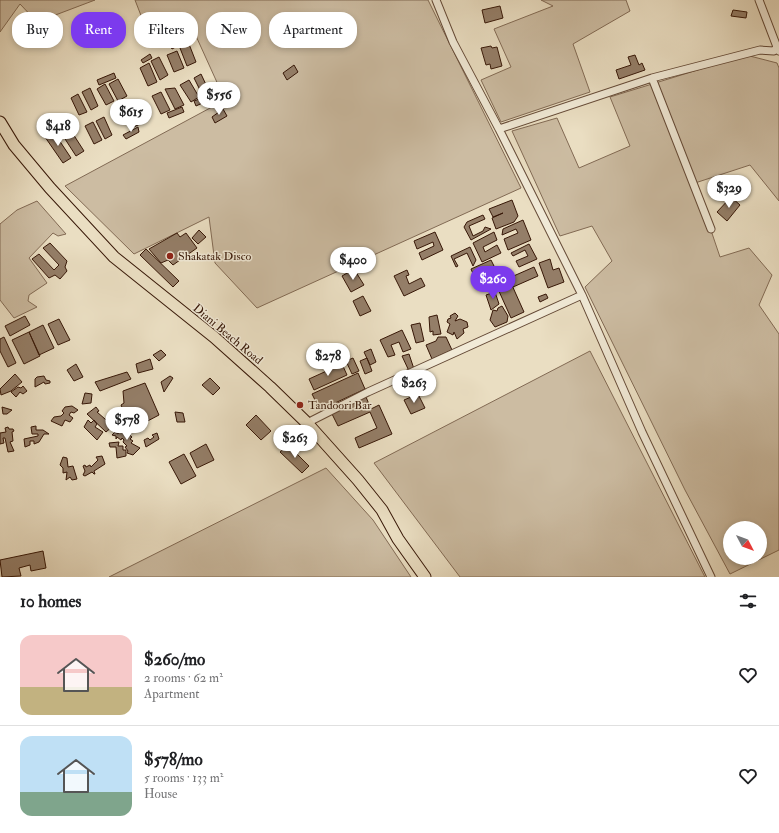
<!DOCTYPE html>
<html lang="en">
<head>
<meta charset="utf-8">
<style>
	:root { --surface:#fff; --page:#f6f6f6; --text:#202124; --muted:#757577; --line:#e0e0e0; --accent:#7c3aed }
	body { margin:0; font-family:"IM FELL Double Pica",serif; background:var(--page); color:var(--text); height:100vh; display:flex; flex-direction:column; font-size:15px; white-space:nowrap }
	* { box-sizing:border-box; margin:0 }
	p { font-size:13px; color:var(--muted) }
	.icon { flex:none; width:22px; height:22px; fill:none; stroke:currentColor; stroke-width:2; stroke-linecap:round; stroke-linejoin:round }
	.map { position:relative; height:577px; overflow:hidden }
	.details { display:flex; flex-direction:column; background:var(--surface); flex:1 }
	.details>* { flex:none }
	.guide { position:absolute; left:12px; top:12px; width:400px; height:36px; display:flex; gap:8px }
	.needle { width:26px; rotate:131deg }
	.controls { position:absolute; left:723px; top:521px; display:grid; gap:8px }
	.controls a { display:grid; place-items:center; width:44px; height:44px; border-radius:50%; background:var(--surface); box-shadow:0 2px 6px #0003; font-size:20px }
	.price { position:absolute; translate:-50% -34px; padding:0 9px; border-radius:14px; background:#fff; color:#222; font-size:13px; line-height:26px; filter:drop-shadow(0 1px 2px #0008) }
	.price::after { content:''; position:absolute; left:50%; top:24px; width:12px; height:9px; margin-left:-6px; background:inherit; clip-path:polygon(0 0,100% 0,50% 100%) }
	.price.selected { background:var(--accent); color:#fff }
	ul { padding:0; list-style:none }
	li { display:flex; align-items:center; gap:12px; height:100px; padding:0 20px }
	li+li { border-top:1px solid var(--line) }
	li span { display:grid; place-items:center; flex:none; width:112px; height:80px; border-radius:12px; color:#555 }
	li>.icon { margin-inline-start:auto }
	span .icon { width:48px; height:48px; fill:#fffc; stroke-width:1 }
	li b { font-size:17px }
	h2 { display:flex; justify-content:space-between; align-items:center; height:48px; padding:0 20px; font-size:17px }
	.chip { padding:0 14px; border-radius:16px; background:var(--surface); box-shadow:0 2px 6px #0003; font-size:14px; line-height:36px }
	.chip.selected { background:var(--accent); color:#fff }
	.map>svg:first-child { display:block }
</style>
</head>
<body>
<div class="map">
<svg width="779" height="577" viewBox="0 0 779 577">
	<rect width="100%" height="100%" fill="#eadec2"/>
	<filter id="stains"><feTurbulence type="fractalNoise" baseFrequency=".005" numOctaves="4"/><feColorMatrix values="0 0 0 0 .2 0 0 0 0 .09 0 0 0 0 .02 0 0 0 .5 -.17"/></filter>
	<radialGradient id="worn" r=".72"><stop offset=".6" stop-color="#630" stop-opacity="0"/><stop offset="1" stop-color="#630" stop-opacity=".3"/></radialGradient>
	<path fill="#ccbca2" stroke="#826a54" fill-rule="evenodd" d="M0,0H95L37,22L20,4L0,32Z
		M135,0H428L521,188L257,308L215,263L209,217L134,254L65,186L225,100L191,25L152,44Z
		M541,0H626L630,11L573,44L590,92L501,122L481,80L511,67L494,29L553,6Z
		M746,55L777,63L779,68V201L750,165L695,183L720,257L749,248L772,275L759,305L779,334V550L730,574L685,490L585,287L612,261L592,226L560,236L512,131L557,118L579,168L630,146L610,97ZM730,528H760V558H730Z
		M37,201L66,234L58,236L53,233L29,258L47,283L29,295L28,301L37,307L14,318L0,300V224L17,210Z
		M590,351L705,577H460L374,463Z
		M326,468L373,520L411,577H109Z"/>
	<path fill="#947e68" stroke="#371707" d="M500,6L503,18L485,23L482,10Z
		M733,10L747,12L746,18L731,16Z
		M180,39L183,43L172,49L169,44Z
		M189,44L196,62L187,66L180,48Z
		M491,46L492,48L497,47L502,66L491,69L490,64L486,65L481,48Z
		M177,51L184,68L174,72L167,55Z
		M150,54L152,58L143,63L141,60Z
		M635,55L639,65L642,63L645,70L619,79L616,70L631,65L628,57Z
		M159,57L168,75L160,80L151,61Z
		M149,63L157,82L148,86L140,68Z
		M294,65L298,72L287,80L283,73Z
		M114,73L116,78L99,85L97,80Z
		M201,74L209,91L202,94L194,78Z
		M118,79L127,96L118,101L109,84Z
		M189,80L199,97L191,102L180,85Z
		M105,84L114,101L106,105L97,89Z
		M90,88L98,106L91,110L82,92Z
		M175,88L184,105L175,109L165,89Z
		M161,92L170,110L161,114L152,96Z
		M78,94L87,112L79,115L71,98Z
		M207,96L209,100L196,106L194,101Z
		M131,106L140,124L132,128L123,111Z
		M182,107L184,112L169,118L167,113Z
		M223,109L227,116L215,123L212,117Z
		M104,117L112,135L105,139L96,121Z
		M93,122L102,140L94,144L85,126Z
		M66,123L84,151L76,156L58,128Z
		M138,127L139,132L126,139L123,135Z
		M53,131L71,158L63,163L45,137Z
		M731,197L740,205L727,221L717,212Z
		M512,200L518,216L514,222L496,229L492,218L503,213L493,217L489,209Z
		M483,215L485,219L469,226L473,236L483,231L485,227L491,229L471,240L464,227L467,222Z
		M523,220L531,240L508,250L504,239L518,233L516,229L502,235L503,229Z
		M199,230L206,237L198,244L192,238Z
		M435,232L443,250L422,260L419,253L434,246L433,242L417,249L414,241Z
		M494,232L497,240L483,247L485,252L497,245L501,253L482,262L473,243Z
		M177,233L180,237L186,233L197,248L173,265L168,260L161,263L149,249Z
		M50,243L67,261L65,267L67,271L60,279L55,275L49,278L32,259L39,254L54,270L59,265L43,248Z
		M529,244L537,259L519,267L516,261L528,256L525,250L513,256L511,253Z
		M470,247L476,260L473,266L467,253L454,259L458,266L456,267L451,256Z
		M146,249L179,281L173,287L140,255Z
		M550,259L553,270L559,268L564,282L548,288L539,263Z
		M491,260L494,266L480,273L482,277L494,272L498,280L479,288L471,269Z
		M534,267L538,276L513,287L509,278Z
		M354,269L364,285L351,292L342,276Z
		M407,270L409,275L406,276L409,284L421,278L425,286L404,296L394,276Z
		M511,283L524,312L511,318L498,289Z
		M495,292L499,304L491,310L486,295Z
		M546,294L548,298L540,302L538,297Z
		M363,296L371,311L360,316L353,301Z
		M502,306L508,316L507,322L495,327L490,320L493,310L497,311L498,308Z
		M455,313L458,316L455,321L460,319L467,322L468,327L463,329L464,333L457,339L454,332L453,335L447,332L450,324L447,322L448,319L451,318L450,316Z
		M437,315L441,334L433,335V331L430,332L429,317Z
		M25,316L30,325L10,336L5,326Z
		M59,319L70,340L58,345L48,324Z
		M420,323L424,341L416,343L411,325Z
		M43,325L54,348L39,355L29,332Z
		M402,330L411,349L403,352L399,342L391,345L395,355L388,357L380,340Z
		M29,332L40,356L24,364L12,340Z
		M4,337L16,363L8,367L0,351V339Z
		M438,337H446L452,350L432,359L426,345L436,341Z
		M371,349L376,362L370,365L364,352Z
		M161,350L166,355L159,361L153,355Z
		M409,354L414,369L409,371L402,356Z
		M353,358L359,371L352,374L346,361Z
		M367,358L372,371L365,374L360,361Z
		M150,359L153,369L138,373L136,364Z
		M76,364L83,377L74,381L67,370Z
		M342,364L347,375L314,390L309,379Z
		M127,372L131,379L100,391L95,382Z
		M358,373L365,389L320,410L312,394Z
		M15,374L22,382L11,391L1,395L0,389Z
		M44,376L46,380L50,381V383L45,384L44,382L35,387V379L37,377Z
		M170,376L173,378L164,392L161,382Z
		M210,378L220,388L213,395L202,385Z
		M145,383L159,415L140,425L139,421L135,423L133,419L128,421L121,405L124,403L123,391Z
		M23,386L27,391L23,394L20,392L16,397L11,392L18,387L21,388Z
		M85,393L92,394L91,403L82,404Z
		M418,394L425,408L411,414L404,400Z
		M366,397L371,409L379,405L392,434L359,448L355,438L377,428L370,412L338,426L331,412Z
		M72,406L78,410L74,413L71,412L69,415L73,418L70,422L65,420L62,426L51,421L54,417L61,416L64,413L62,411L65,407Z
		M2,407L12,410L7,414H3Z
		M96,407L99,411L97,412L113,426L106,432L87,414Z
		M175,412L183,413L185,422H177Z
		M256,415L271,431L261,440L246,425Z
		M88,420L91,423L94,420L97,424L95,427L103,432L97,440L84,427Z
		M36,426V430H43L49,434H44L39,442L34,444V441H30V445L25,447L24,439L38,436V434H32L31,427Z
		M8,427L9,429H13L14,431L12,432L13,441L10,442L14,451L8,452L5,438H3L4,443L0,444V433L6,432L5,428Z
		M120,427L124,430L123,432L126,434L127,433L132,437L130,439L133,441L131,443L140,448L133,455L127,453L128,451L125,447L127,446L123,442L124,440L122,438L121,440L117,437L116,439V436L112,435L115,432L118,434L119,432L117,430Z
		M157,433L159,439L146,447L144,440L148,438L150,440L154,437L152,435Z
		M119,442L118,446H123V450H126V456L117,458L116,447H110L109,443Z
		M206,444L214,460L197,468L190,453Z
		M288,445L309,466L302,473L280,452Z
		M184,454L196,476L181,484L169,462Z
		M102,456L105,464L94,471L95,474H94L92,472L85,476L83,475L85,471L83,466L85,465L86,467L90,465L91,467L98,460L96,457Z
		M63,457L67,458L68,467L73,466L77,479L72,480L70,477L66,480L67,472L63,473V468L60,465Z
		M43,551L46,568L31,571L30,565L19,568L21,576L2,577L0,560Z"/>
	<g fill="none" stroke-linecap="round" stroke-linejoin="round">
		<defs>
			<path id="street" d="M436,0L453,42L499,129L582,295L642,432L711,577
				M759,0L777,47
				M652,78L711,229
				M499,129L652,78L760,50L774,51L777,47L779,51
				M307,423L368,392L582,295"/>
			<path id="primary" d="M0,122L14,145L50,188L114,257L214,337L270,387L307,423L358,480L382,510L398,539L425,577"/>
		</defs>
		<use href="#street" stroke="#644936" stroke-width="9"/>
		<use href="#primary" stroke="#371707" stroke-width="13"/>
		<use href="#street" stroke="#f1ead7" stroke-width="7"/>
		<use href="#primary" stroke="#eadec2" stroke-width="11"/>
	</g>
	<g fill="#8f2418" stroke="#f1ead7" stroke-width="1.5">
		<circle cx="170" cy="256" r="4"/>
		<circle cx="300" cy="405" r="4"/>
	</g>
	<g text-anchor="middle" stroke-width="3" stroke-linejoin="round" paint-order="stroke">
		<g font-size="12" fill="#371707" stroke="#f1ead7" text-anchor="start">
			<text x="178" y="260">Shakatak Disco</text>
			<text x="308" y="409">Tandoori Bar</text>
		</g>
		<g font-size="12" fill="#371707" stroke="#f1ead7">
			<text transform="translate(228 334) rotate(40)" y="4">Diani Beach Road</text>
		</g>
	</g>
	<rect width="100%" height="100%" filter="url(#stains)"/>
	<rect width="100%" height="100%" fill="url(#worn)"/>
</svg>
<div class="controls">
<a><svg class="needle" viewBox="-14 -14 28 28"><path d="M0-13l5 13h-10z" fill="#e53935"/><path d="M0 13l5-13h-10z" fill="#757577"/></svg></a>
</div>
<b class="price" style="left:219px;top:116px">$556</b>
<b class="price" style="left:131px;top:133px">$615</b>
<b class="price" style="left:58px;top:147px">$418</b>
<b class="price" style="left:729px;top:209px">$329</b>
<b class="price" style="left:353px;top:281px">$400</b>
<b class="price selected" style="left:493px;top:300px">$260</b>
<b class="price" style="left:328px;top:377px">$278</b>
<b class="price" style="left:414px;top:404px">$263</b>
<b class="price" style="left:127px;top:441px">$578</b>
<b class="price" style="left:295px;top:459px">$263</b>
<div class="guide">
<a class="chip">Buy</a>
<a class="chip selected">Rent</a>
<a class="chip">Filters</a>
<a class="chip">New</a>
<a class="chip">Apartment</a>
</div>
</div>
<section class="details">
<h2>10 homes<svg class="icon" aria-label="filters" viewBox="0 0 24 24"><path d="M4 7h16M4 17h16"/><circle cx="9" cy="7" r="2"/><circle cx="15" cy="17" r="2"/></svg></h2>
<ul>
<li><span style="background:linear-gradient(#f6c9c9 65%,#c2b280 0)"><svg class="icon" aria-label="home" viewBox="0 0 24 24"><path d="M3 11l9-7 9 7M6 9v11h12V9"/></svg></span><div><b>$260/mo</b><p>2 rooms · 62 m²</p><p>Apartment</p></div><svg class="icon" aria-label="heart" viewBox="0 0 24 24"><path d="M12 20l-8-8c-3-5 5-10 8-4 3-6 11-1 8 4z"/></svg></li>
<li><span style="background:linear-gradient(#bfe0f5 70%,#7fa58c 0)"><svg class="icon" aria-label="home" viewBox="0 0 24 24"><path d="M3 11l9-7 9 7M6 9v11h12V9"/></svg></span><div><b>$578/mo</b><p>5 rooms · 133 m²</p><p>House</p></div><svg class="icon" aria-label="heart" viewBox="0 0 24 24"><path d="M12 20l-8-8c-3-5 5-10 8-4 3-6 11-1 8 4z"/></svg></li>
</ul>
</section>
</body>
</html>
